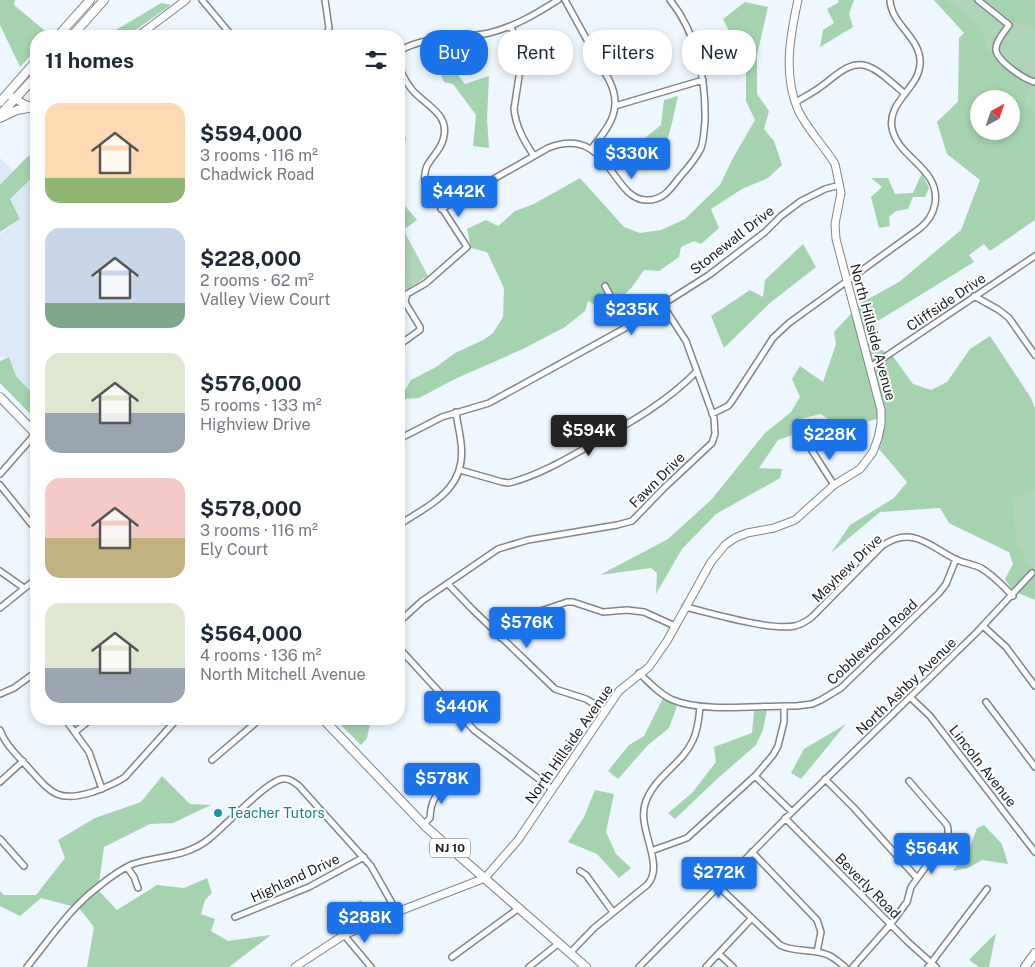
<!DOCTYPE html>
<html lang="en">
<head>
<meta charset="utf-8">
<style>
	:root { --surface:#fff; --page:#f6f6f7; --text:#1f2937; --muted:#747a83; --accent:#1a73e8 }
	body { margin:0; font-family:"Public Sans",sans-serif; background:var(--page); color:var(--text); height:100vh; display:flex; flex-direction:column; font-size:19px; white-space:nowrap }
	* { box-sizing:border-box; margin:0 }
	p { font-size:16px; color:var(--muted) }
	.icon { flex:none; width:28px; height:28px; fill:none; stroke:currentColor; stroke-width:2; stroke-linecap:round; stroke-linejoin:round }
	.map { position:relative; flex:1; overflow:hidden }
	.sheet { position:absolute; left:30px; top:30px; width:375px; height:695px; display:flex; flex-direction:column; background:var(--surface); border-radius:20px; box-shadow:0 2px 8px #0003 }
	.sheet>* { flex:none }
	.hud { position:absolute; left:420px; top:30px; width:475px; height:45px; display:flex; gap:10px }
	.needle { width:32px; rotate:40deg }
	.buttons { position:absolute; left:970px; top:90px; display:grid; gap:10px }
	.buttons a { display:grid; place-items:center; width:50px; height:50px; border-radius:50%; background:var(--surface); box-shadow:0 2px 8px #0003; font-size:25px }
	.price { position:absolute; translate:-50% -42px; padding:0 11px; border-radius:5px; background:var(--accent); color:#fff; font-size:16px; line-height:32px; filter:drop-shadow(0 1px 2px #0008) }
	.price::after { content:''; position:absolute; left:50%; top:30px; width:15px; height:11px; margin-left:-8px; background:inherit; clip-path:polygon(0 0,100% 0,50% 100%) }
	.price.active { background:#222; color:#fff }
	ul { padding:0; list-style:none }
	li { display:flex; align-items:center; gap:15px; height:125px; padding:0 15px }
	li span { display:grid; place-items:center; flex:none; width:140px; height:100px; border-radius:15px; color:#555 }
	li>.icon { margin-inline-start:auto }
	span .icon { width:60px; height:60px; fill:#fffc; stroke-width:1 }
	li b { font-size:21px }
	h2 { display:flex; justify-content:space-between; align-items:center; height:60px; padding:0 15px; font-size:21px }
	.chip { padding:0 18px; border-radius:20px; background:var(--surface); box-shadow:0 2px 8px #0003; font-size:18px; line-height:45px }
	.chip.active { background:var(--accent); color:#fff }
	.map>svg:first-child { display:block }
</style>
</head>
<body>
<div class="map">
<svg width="1035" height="967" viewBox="0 0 1035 967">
	<rect width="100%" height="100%" fill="#eef6fe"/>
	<path fill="#dceaf8" d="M0,158L14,171L0,185Z
		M36,174V397L16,376L9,358L0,356V234L20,219L10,199Z"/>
	<path fill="#b0d4b8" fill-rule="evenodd" d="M934,0H1035V207L937,122L995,66ZM979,99H1011V131H979Z
		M399,175L402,227L428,276L399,294Z
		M1035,478V572L1009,552L949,523Z
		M361,900L370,920L342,933L333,913Z"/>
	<path fill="#a5d3b0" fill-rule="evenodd" d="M0,0H15L14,5L50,35L36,36V50L20,67L0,25Z
		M838,0H854L849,14L853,27L820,47L823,30L834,23L827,9L839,2Z
		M934,0H947L982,27L987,49L1029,87L1025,104L1035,112V220L990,251L984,244L969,255L974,262L860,332L863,341L892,355L913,384L931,390L947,382L970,349L990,336L1031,398L1035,408V489L1012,499L1017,545L1035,573V600L1013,591L1005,579L1013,564L1009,552L949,523L940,508L880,512L831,553L850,525L894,498L907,482L879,449L883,417L842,429L821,414L799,419L796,434L778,440L759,468L782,469L780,478L716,514L682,549L656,594L657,573L651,568L600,575L668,539L712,499L765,433L791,412L800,397L792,379L800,366L823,382L836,344L834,332L861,303L899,282L961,230L980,180L947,154L937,122L958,102L959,38L964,33ZM979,99H1011V131H979Z
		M986,0H1035V27L1013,22Z
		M745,2L768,7L757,55V94L769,111L764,129L774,141L782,165L768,178L742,189L711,209L719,228L701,244L694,241L681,247L679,257L659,271L644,270L632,287L607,312L588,301L585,311L565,327L525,348L455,379L419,398L400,399L411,380L436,367L455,353L483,340L493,333L503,317L504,288L487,252L471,248L467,229L486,220L498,226L515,211L534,204L580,178L624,227L640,233L661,230L685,219L720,185L733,158L755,120L746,101V70L738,48L723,19Z
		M161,3L171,5L127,36H106Z
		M438,69L455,71L465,84L489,76L487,118L489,148L473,146L476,115L453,84L444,82Z
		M678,96C672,121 669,149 651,169L635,146L661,125L664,100Z
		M399,121L406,139L399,152L400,200L417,220L402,231L399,229Z
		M36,152V174L10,199L20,219L0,232V185L26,158Z
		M922,173L929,188L925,197H913L908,209L896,211L889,217L890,226L879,228L871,197L882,187L871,178H888L895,194L913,193Z
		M803,244L816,267L770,303L724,348L711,316L750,290L763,297L765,280Z
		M9,357L16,376L36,397V420L0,383V361Z
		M663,698L677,706L669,728L648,745L618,779L608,771L629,745L644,736Z
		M767,710L763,730L756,745L717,779L675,819L668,813L692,793L716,762L714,747L752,733L754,711Z
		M335,719H387H371L367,738L361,745Z
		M846,724L801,779L791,773L804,749Z
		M162,776L190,804L211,805L173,823L150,824L104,847L98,890L117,910L157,885L184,888L207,878L212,893L205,900L201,914L215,919L211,931L228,941L271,935L229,967H87L94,927L79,908L41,898L20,916L0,906V891L4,895H36L65,858L58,840L95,818L141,802Z
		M595,790L614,794L606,832L616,854L631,868L619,878L597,854L568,842L584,817Z
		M984,825L1002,844L1008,864L982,860L968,868L953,871L970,847L977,828Z
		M996,933L989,967H979L969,960Z"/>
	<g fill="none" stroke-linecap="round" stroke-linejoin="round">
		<defs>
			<path id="street" d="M202,0L232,36
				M325,0L329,28L326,36
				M565,0L609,80C624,109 609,127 591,149
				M978,0L1009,25C1005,31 995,42 996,50C997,61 1025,80 1035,82
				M511,27L520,48L522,57L514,109C516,127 524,141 534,156
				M399,51C427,35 458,39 489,33C514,27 536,14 558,0
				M399,67C403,76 407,84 413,91C427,106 451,115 443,140C438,157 422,161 425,182L467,247L426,283L407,294L405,301L406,304L420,327V330L399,345
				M796,102C804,97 812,93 819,88C834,78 848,60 867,66C881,71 893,84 905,94
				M615,106L703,80
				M441,209L548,148C609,124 611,199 646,200C662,201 670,190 679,178C687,169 696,159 701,148C704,140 704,130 705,121C706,80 697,33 670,0
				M605,286L627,327
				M974,296L999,310L1009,318L1035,355
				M870,367L1035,256
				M712,414L728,406L732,401L773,338L789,323L919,229C927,223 933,214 935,204C941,168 898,159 892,128C887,102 919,88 920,64C922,38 891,25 890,0
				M399,439L442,417L489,403L627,327L709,275L765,232L781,216L801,201L825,189L840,185
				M809,446L834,485
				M460,470L502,482L509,483C540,475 568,458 596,442C633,421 668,401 697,371
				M0,474L36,433
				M0,485L36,530
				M399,525C432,503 467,489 461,443C460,432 457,422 456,412
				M0,571L24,588
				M448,584L473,610L555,689L586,699L606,711
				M685,607C712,613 770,631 795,626C802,624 807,621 812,617L882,546C913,525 929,546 955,559C963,563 973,564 981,568C993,575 1003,586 1013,596
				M0,608L36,579
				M399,622L422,601L498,549L528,540L617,525L632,521L665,487L712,443L715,434L714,418L686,341L662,304
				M983,626L1006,647L1035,686
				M501,638L520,618L567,602H573L603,612L627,610L644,612L675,626
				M399,648L474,730L552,789
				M639,673C649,682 660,695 673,700C704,713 760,705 796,706L812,704L821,700L841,688L939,593L946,584L956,559
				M0,694L14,688L36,672
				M910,697L930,716L1035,852
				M986,702L1035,767
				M65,719L89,752L102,789
				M0,730C5,744 16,754 25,764C50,791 55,804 93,792C104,788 115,784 125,777L177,719
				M75,732L91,719
				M212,760L260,719
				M755,776L792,812
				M825,779L854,808L917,878
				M0,782L23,761
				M785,818L908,942L936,967
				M424,824L430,818C431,793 441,793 457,776
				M0,839L24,866
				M651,851L687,838L756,775L773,755L778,746L784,722V706
				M752,852L817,920L821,932L817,952
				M127,867L134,877L138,888
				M580,871L586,875L613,912
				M718,886L780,945C795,953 813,948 828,955C835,958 840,963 845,967
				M235,917L309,887L364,857
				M344,935L371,967
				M570,953L594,928L647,885C666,865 637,830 645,804C653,777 682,765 693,740C698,730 699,718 700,707
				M719,954L733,967
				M452,957L519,908
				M27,967C49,940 70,908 98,887C109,878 121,869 133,864C160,855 185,858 209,839C224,827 267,781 282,779C289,778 294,782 299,786L371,866L397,912
				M529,967L559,943
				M639,967L792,812L977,632L1032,573
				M706,967L751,919
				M853,967L890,925L907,902L911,887L948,836V829L947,825L909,781
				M928,967L987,889"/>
			<path id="secondary" d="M138,36L186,0
				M7,94L24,104L34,107
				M295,967L344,935L397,912L485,878L518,840L619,691L649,667L667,641L711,562L725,545L735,538L747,533L774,528L795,520L834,485L860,469L873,452L878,438L881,424V410L836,239L835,224L841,193L835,164C824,146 807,129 798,110C783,75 790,36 798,0"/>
			<path id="primary" d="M58,36L90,0
				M72,36L104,0
				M0,102L36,61
				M0,115L36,76
				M0,118L17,110L34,107
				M0,397L36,434
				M323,719L426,827L586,967
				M1025,967L1035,953"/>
		</defs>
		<use href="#street" stroke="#7e858d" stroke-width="8"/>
		<use href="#secondary" stroke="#7e858d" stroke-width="9"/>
		<use href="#primary" stroke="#7e858d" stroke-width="10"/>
		<use href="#street" stroke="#fff" stroke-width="5"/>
		<use href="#secondary" stroke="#fff" stroke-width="7"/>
		<use href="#primary" stroke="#fff" stroke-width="8"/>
	</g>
	<circle fill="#0f9aa8" stroke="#fff" stroke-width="2" cx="218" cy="813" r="5"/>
	<g text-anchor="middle" stroke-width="4" stroke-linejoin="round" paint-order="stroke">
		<rect fill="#fff" stroke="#606264" stroke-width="1" x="430" y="838.5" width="40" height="19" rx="4"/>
		<g font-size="12" font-weight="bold" fill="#1c1f22">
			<text x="450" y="852">NJ 10</text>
		</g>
		<g font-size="14" fill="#1c1f22" stroke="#fff">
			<text transform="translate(732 240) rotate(-38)" y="5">Stonewall Drive</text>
			<text transform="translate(946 302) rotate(-34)" y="5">Cliffside Drive</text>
			<text transform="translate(873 332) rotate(75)" y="5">North Hillside Avenue</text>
			<text transform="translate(657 480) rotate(-45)" y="5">Fawn Drive</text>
			<text transform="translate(847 568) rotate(-44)" y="5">Mayhew Drive</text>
			<text transform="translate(872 642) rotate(-43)" y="5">Cobblewood Road</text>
			<text transform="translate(906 686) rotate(-44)" y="5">North Ashby Avenue</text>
			<text transform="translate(569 744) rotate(-55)" y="5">North Hillside Avenue</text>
			<text transform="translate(983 766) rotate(52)" y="5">Lincoln Avenue</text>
			<text transform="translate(295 878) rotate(-25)" y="5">Highland Drive</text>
			<text transform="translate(868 886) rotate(45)" y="5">Beverly Road</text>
		</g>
		<g font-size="14" fill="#0d838f" stroke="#fff" text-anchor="start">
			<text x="228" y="818">Teacher Tutors</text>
		</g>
	</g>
</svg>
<div class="buttons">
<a><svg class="needle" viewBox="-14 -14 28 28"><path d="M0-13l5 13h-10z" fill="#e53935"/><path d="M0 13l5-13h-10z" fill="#747a83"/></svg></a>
</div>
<b class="price" style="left:632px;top:180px">$330K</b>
<b class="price" style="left:459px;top:218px">$442K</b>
<b class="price" style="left:632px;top:336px">$235K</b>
<b class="price active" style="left:589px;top:457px">$594K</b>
<b class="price" style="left:830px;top:461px">$228K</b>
<b class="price" style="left:527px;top:649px">$576K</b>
<b class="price" style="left:462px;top:733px">$440K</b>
<b class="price" style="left:442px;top:805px">$578K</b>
<b class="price" style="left:932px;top:875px">$564K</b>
<b class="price" style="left:719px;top:899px">$272K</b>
<b class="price" style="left:365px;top:944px">$288K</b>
<div class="hud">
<a class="chip active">Buy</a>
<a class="chip">Rent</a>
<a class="chip">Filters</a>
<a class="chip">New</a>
</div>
<section class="sheet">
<h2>11 homes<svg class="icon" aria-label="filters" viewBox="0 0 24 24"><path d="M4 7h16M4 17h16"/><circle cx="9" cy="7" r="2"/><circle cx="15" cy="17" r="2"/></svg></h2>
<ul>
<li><span style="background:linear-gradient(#ffd9b3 75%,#8fb573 0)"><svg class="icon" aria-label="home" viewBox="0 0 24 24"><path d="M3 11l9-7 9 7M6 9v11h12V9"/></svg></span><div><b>$594,000</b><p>3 rooms · 116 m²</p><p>Chadwick Road</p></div></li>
<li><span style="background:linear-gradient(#c9d6e8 75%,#7fa58c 0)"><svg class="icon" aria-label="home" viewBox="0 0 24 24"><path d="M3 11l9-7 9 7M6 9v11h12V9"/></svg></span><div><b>$228,000</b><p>2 rooms · 62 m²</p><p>Valley View Court</p></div></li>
<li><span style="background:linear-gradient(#dfe7d0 60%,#9aa5b1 0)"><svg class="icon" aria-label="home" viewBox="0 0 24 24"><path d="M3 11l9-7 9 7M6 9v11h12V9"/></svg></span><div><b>$576,000</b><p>5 rooms · 133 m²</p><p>Highview Drive</p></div></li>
<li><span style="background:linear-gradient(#f6c9c9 60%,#c2b280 0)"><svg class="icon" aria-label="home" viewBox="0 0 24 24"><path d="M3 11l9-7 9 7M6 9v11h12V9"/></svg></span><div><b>$578,000</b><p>3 rooms · 116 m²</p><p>Ely Court</p></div></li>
<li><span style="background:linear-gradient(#dfe7d0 65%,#9aa5b1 0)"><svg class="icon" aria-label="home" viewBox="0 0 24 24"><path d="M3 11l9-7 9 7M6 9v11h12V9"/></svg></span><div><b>$564,000</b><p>4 rooms · 136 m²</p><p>North Mitchell Avenue</p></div></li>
</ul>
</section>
</div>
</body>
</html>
